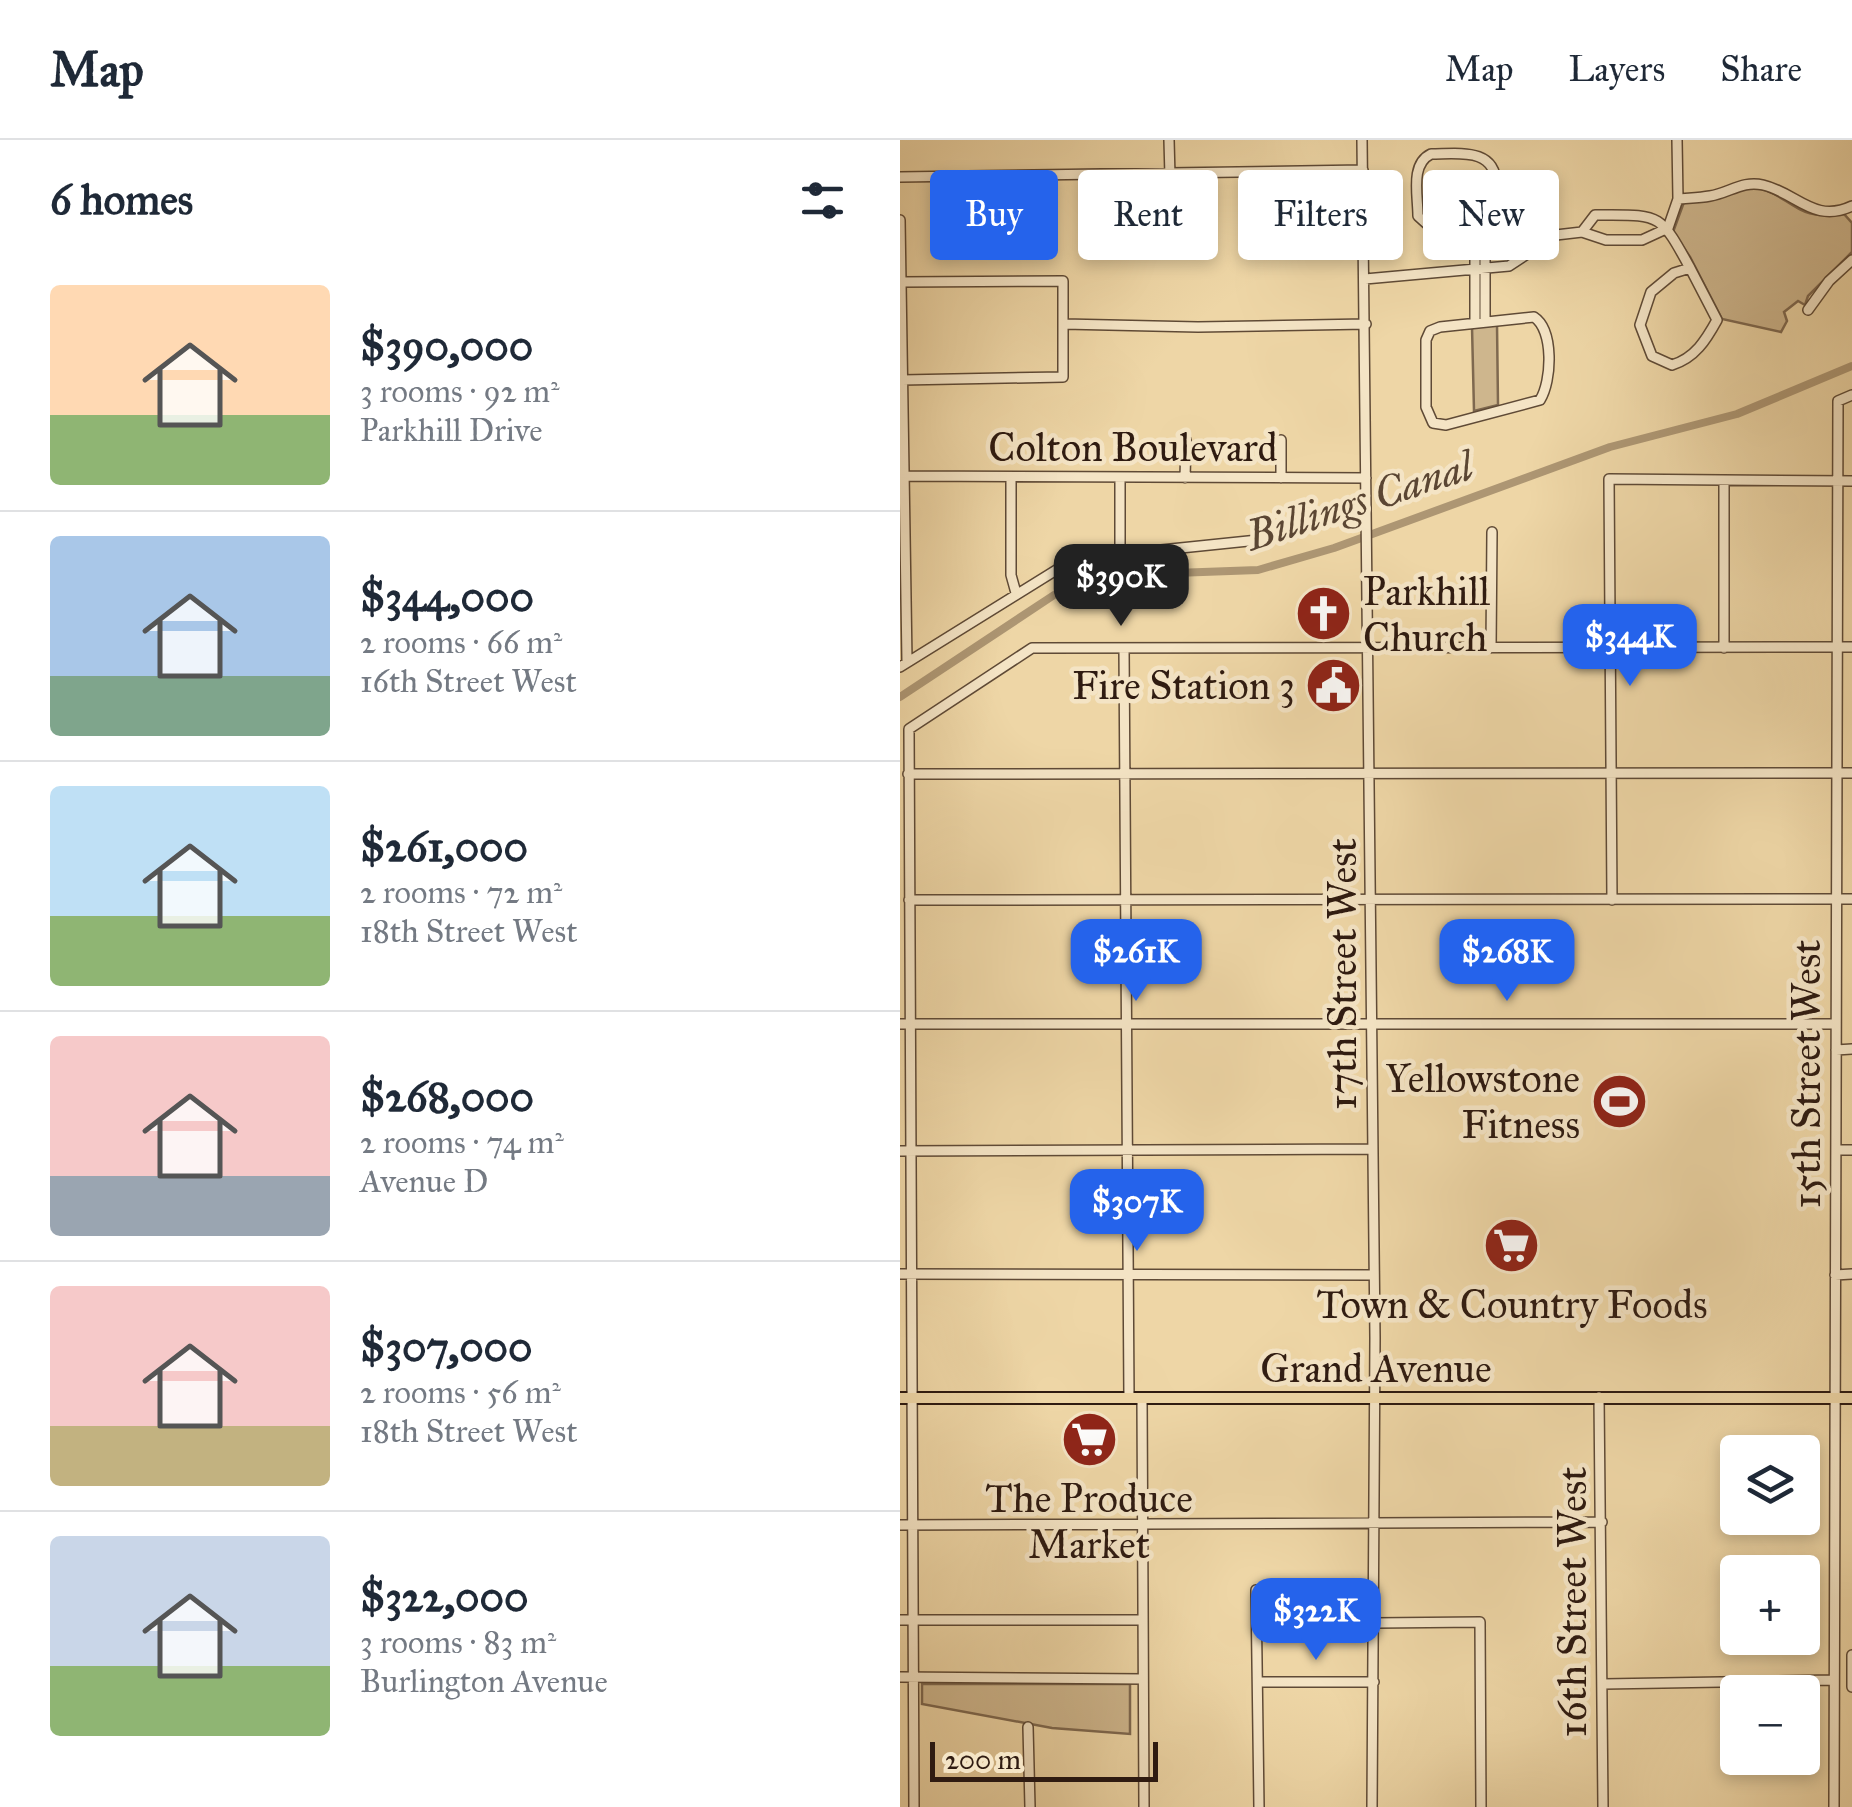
<!DOCTYPE html>
<html lang="en">
<head>
<meta charset="utf-8">
<style>
	:root { --surface:#fff; --page:#f6f6f7; --text:#1f2937; --muted:#747a83; --line:#e0e1e3; --accent:#2563eb }
	body { margin:0; font-family:"IM FELL Great Primer",serif; background:var(--page); color:var(--text); height:100vh; display:flex; flex-direction:column; font-size:38px; white-space:nowrap }
	* { box-sizing:border-box; margin:0 }
	p { font-size:32px; color:var(--muted) }
	.icon { flex:none; width:55px; height:55px; fill:none; stroke:currentColor; stroke-width:2; stroke-linecap:round; stroke-linejoin:round }
	.map { position:relative; flex:1; overflow:hidden }
	.panel { display:flex; flex-direction:column; background:var(--surface); width:900px }
	.panel>* { flex:none }
	.banner { position:absolute; left:30px; top:30px; width:770px; height:90px; display:flex; gap:20px }
	.fabs { position:absolute; left:820px; top:1295px; display:grid; gap:20px }
	.fabs a { display:grid; place-items:center; width:100px; height:100px; border-radius:10px; background:var(--surface); box-shadow:0 5px 15px #0003; font-size:50px }
	.scale { position:absolute; left:30px; bottom:25px; width:228px; box-sizing:border-box; padding-left:10px; border:5px solid #2f1b11; border-top:0; font-size:28px; line-height:35px; white-space:nowrap; color:#2f1b11; -webkit-text-stroke:8px #f4e4c5; paint-order:stroke }
	.price { position:absolute; translate:-50% -85px; padding:0 22px; border-radius:20px; background:var(--accent); color:#fff; font-size:32px; line-height:65px; filter:drop-shadow(0 2px 5px #0008) }
	.price::after { content:''; position:absolute; left:50%; top:60px; width:30px; height:22px; margin-left:-15px; background:inherit; clip-path:polygon(0 0,100% 0,50% 100%) }
	.price.current { background:#222; color:#fff }
	ul { padding:0; list-style:none }
	li { display:flex; align-items:center; gap:30px; height:250px; padding:0 50px }
	li+li { border-top:2px solid var(--line) }
	li span { display:grid; place-items:center; flex:none; width:280px; height:200px; border-radius:10px; color:#555 }
	li>.icon { margin-inline-start:auto }
	span .icon { width:120px; height:120px; fill:#fffc; stroke-width:1 }
	li b { font-size:42px }
	h2 { display:flex; justify-content:space-between; align-items:center; height:120px; padding:0 50px; font-size:42px }
	.pill { padding:0 35px; border-radius:10px; background:var(--surface); box-shadow:0 5px 15px #0003; font-size:35px; line-height:90px }
	.pill.current { background:var(--accent); color:#fff }
	header { display:flex; align-items:center; gap:60px; box-sizing:border-box; height:140px; padding:0 50px; background:var(--surface); border-bottom:2px solid var(--line) }
	header strong { font-size:48px }
	nav { display:flex; gap:55px; margin-inline-start:auto; font-size:35px }
	main { display:flex; flex:1; min-height:0 }
	.map>svg:first-child { display:block }
</style>
</head>
<body>
<header>
<strong>Map</strong>
<nav><a>Map</a><a>Layers</a><a>Share</a></nav>
</header>
<main>
<section class="panel">
<h2>6 homes<svg class="icon" aria-label="filters" viewBox="0 0 24 24"><path d="M4 7h16M4 17h16"/><circle cx="9" cy="7" r="2"/><circle cx="15" cy="17" r="2"/></svg></h2>
<ul>
<li><span style="background:linear-gradient(#ffd9b3 65%,#8fb573 0)"><svg class="icon" aria-label="home" viewBox="0 0 24 24"><path d="M3 11l9-7 9 7M6 9v11h12V9"/></svg></span><div><b>$390,000</b><p>3 rooms · 92 m²</p><p>Parkhill Drive</p></div></li>
<li><span style="background:linear-gradient(#a9c7e8 70%,#7fa58c 0)"><svg class="icon" aria-label="home" viewBox="0 0 24 24"><path d="M3 11l9-7 9 7M6 9v11h12V9"/></svg></span><div><b>$344,000</b><p>2 rooms · 66 m²</p><p>16th Street West</p></div></li>
<li><span style="background:linear-gradient(#bfe0f5 65%,#8fb573 0)"><svg class="icon" aria-label="home" viewBox="0 0 24 24"><path d="M3 11l9-7 9 7M6 9v11h12V9"/></svg></span><div><b>$261,000</b><p>2 rooms · 72 m²</p><p>18th Street West</p></div></li>
<li><span style="background:linear-gradient(#f6c9c9 70%,#9aa5b1 0)"><svg class="icon" aria-label="home" viewBox="0 0 24 24"><path d="M3 11l9-7 9 7M6 9v11h12V9"/></svg></span><div><b>$268,000</b><p>2 rooms · 74 m²</p><p>Avenue D</p></div></li>
<li><span style="background:linear-gradient(#f6c9c9 70%,#c2b280 0)"><svg class="icon" aria-label="home" viewBox="0 0 24 24"><path d="M3 11l9-7 9 7M6 9v11h12V9"/></svg></span><div><b>$307,000</b><p>2 rooms · 56 m²</p><p>18th Street West</p></div></li>
<li><span style="background:linear-gradient(#c9d6e8 65%,#8fb573 0)"><svg class="icon" aria-label="home" viewBox="0 0 24 24"><path d="M3 11l9-7 9 7M6 9v11h12V9"/></svg></span><div><b>$322,000</b><p>3 rooms · 83 m²</p><p>Burlington Avenue</p></div></li>
</ul>
</section>
<div class="map">
<svg width="952" height="1667" viewBox="0 0 952 1667">
	<rect width="100%" height="100%" fill="#eed6a6"/>
	<filter id="stains"><feTurbulence type="fractalNoise" baseFrequency=".002" numOctaves="4"/><feColorMatrix values="0 0 0 0 .2 0 0 0 0 .09 0 0 0 0 .02 0 0 0 .5 -.17"/></filter>
	<radialGradient id="worn" r=".72"><stop offset=".6" stop-color="#630" stop-opacity="0"/><stop offset="1" stop-color="#630" stop-opacity=".3"/></radialGradient>
	<path fill="#ceb68d" stroke="#7e684f" stroke-width="2.5" d="M847,47C870,47 882,60 901,70C915,77 929,75 944,74L952,83V112L908,156L905,165L898,161L884,172L887,181L881,192L822,179L790,117L773,92L784,62Z
		M597,184L598,265L574,271L572,187Z
		M22,1544H230V1594L152,1588L22,1564Z"/>
	<g fill="none" stroke-linecap="round" stroke-linejoin="round">
		<path stroke="#ad9673" stroke-width="8" d="M0,557L154,455L192,436L358,430L434,408L710,307L837,274L952,226"/>
		<defs>
			<path id="minor" d="M269,0L271,73
				M462,0L475,1198L472,1667
				M531,14C558,14 596,7 596,45C596,56 597,67 593,78L585,85H528L518,76C518,55 510,24 531,14Z
				M0,37L463,30
				M778,59C788,58 799,58 810,56C829,53 843,40 863,45C897,53 914,84 952,66
				M0,80L7,521
				M585,85V181
				M575,86V183
				M682,92L695,75C760,75 759,71 790,128
				M790,128L817,180C806,200 795,218 772,225L752,216L740,185L751,152L774,133Z
				M465,139L609,126L656,95L682,92L706,100H742L768,88L778,59L777,0
				M2,142L163,141V237L2,240
				M908,170L929,141L952,120
				M634,177C654,190 652,241 640,260L546,285L533,283L526,267V200L530,191L540,187Z
				M164,184L298,187L466,184
				M0,336L466,338
				M111,337V435L116,453
				M285,338L286,300
				M381,338V300
				M824,341V508
				M220,414V338
				M224,508L229,1258
				M591,508L592,392
				M0,527L174,419L358,400L466,367
				M8,634L952,633
				M9,760L952,759
				M712,760L709,339L952,341
				M0,884H936
				M936,910L952,909
				M936,1010H952
				M0,1011L473,1009
				M0,1134L474,1135
				M935,1135L952,1134
				M699,1257L703,1667
				M242,1258L244,1667
				M0,1385L702,1382
				M356,1450L359,1667
				M0,1480H242
				M475,1483L580,1482L581,1667
				M952,1515V1547
				M0,1537L243,1539
				M358,1542H474
				M704,1544L932,1540
				M128,1587L130,1667
				M14,1667L9,589L132,508L952,507
				M934,1667L938,261L952,255"/>
			<path id="major" d="M0,1258H952"/>
		</defs>
		<use href="#minor" stroke="#5f4a36" stroke-width="12"/>
		<use href="#major" stroke="#2f1b11" stroke-width="14"/>
		<use href="#minor" stroke="#f4e4c5" stroke-width="9"/>
		<use href="#major" stroke="#eed6a6" stroke-width="10"/>
	</g>
	<defs>
		<symbol id="church-disc" viewBox="-11 -11 22 22"><circle r="9.5" fill="#8f2418" stroke="#f4e4c5"/><path d="M-1.2-6h2.4v3.5h3.3v2.4h-3.3V6h-2.4V-.1h-3.3v-2.4h3.3Z" fill="#fff"/></symbol>
		<symbol id="civic-disc" viewBox="-11 -11 22 22"><circle r="9.5" fill="#8f2418" stroke="#f4e4c5"/><path d="M-.6-6.5H3V-4.5H.6V-3L4-1V1h2V6H-6V1h2V-1L-.6-3ZM-1.2 2.5V6h2.4V2.5Z" fill="#fff"/></symbol>
		<symbol id="stadium-disc" viewBox="-11 -11 22 22"><circle r="9.5" fill="#8f2418" stroke="#f4e4c5"/><path d="M0-5a6.5 5 0 1 0 0 10a6.5 5 0 1 0 0-10ZM-3.5-1.8h7v3.6h-7Z" fill="#fff"/></symbol>
		<symbol id="supermarket-disc" viewBox="-11 -11 22 22"><circle r="9.5" fill="#8f2418" stroke="#f4e4c5"/><path d="M-6-5.5h2.5l.6 2H6L4.5 2H-2.5L-4.4-4H-6ZM-1.5 3.2a1.3 1.3 0 1 0 .1 0ZM3 3.2a1.3 1.3 0 1 0 .1 0Z" fill="#fff"/></symbol>
	</defs>
	<g fill-rule="evenodd">
		<use href="#church-disc" x="392" y="442" width="63" height="63"/>
		<use href="#civic-disc" x="402" y="514" width="63" height="63"/>
		<use href="#stadium-disc" x="688" y="930" width="63" height="63"/>
		<use href="#supermarket-disc" x="580" y="1074" width="63" height="63"/>
		<use href="#supermarket-disc" x="158" y="1268" width="63" height="63"/>
	</g>
	<g text-anchor="middle" stroke-width="9" stroke-linejoin="round" paint-order="stroke">
		<g font-size="40" fill="#2f1b11" stroke="#f4e4c5">
			<text x="233" y="321">Colton Boulevard</text>
			<text transform="translate(442 834) rotate(-90)" y="14">17th Street West</text>
			<text transform="translate(906 934) rotate(-90)" y="14">15th Street West</text>
			<text x="476" y="1242">Grand Avenue</text>
			<text transform="translate(672 1462) rotate(-90)" y="14">16th Street West</text>
		</g>
		<g font-size="40" fill="#2f1b11" stroke="#f4e4c5" text-anchor="end">
			<text x="463" y="465" text-anchor="start">Parkhill<tspan x="463" dy="46">Church</tspan></text>
			<text x="395" y="559">Fire Station 3</text>
			<text x="680" y="952">Yellowstone<tspan x="680" dy="46">Fitness</tspan></text>
			<text x="612" y="1178" text-anchor="middle">Town &amp; Country Foods</text>
			<text x="189" y="1372" text-anchor="middle">The Produce<tspan x="189" dy="46">Market</tspan></text>
		</g>
		<g font-size="42" font-style="italic" fill="#5b4633" stroke="#f4e4c5">
			<text transform="translate(459 360) rotate(-18)" y="15">Billings Canal</text>
		</g>
	</g>
	<rect width="100%" height="100%" filter="url(#stains)"/>
	<rect width="100%" height="100%" fill="url(#worn)"/>
</svg>
<div class="fabs">
<a><svg class="icon" aria-label="layers" viewBox="0 0 24 24"><path d="M12 4l9 5-9 5-9-5zM3 14l9 5 9-5"/></svg></a>
<a>+</a>
<a>−</a>
</div>
<div class="scale">200 m</div>
<b class="price current" style="left:221px;top:489px">$390K</b>
<b class="price" style="left:730px;top:549px">$344K</b>
<b class="price" style="left:236px;top:864px">$261K</b>
<b class="price" style="left:607px;top:864px">$268K</b>
<b class="price" style="left:237px;top:1114px">$307K</b>
<b class="price" style="left:416px;top:1523px">$322K</b>
<div class="banner">
<a class="pill current">Buy</a>
<a class="pill">Rent</a>
<a class="pill">Filters</a>
<a class="pill">New</a>
</div>
</div>
</main>
</body>
</html>
